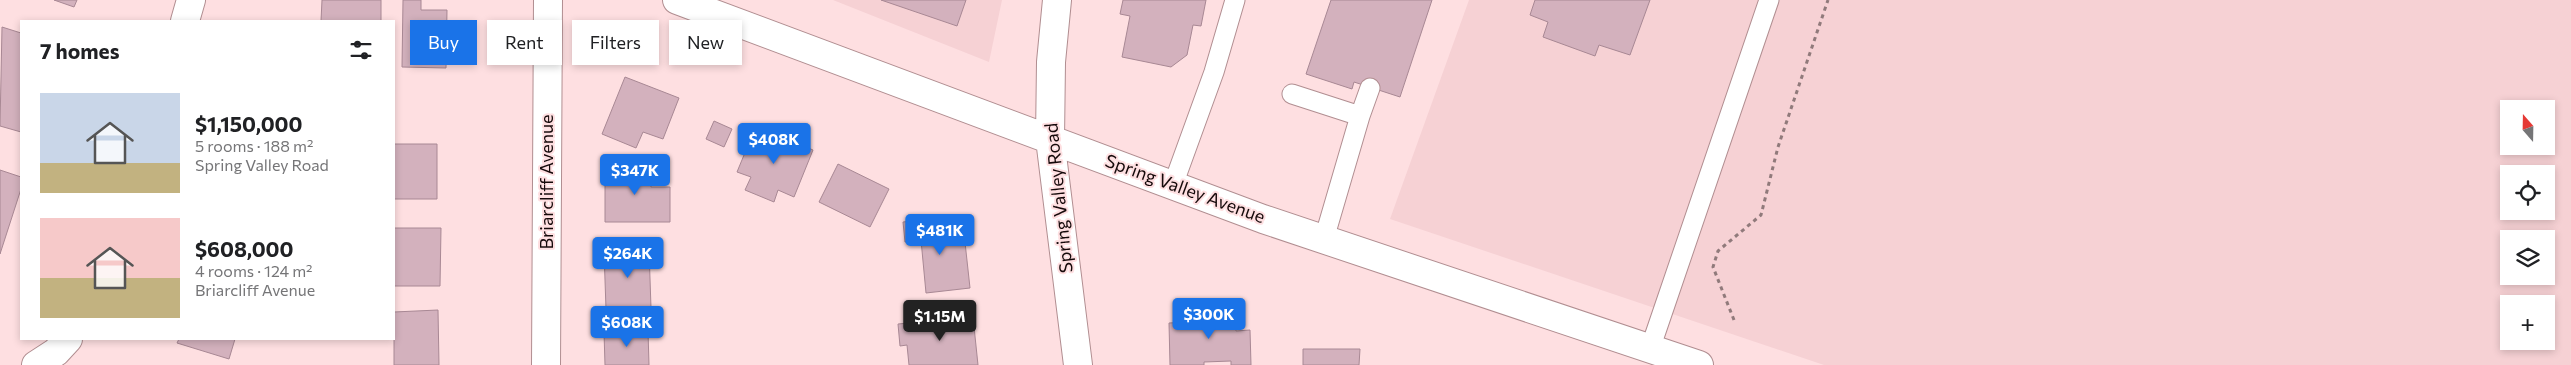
<!DOCTYPE html>
<html lang="en">
<head>
<meta charset="utf-8">
<style>
	:root { --surface:#fff; --page:#f2f2f2; --text:#202124; --muted:#757577; --accent:#1a73e8 }
	body { margin:0; font-family:Commissioner,sans-serif; background:var(--page); color:var(--text); height:100vh; display:flex; flex-direction:column; font-size:19px; white-space:nowrap }
	* { box-sizing:border-box; margin:0 }
	p { font-size:16px; color:var(--muted) }
	.icon { flex:none; width:28px; height:28px; fill:none; stroke:currentColor; stroke-width:2; stroke-linecap:round; stroke-linejoin:round }
	.map { position:relative; flex:1; overflow:hidden }
	.sheet { position:absolute; left:20px; top:20px; width:375px; height:320px; display:flex; flex-direction:column; background:var(--surface); border-radius:0px; box-shadow:0 2px 8px #0003 }
	.sheet>* { flex:none }
	.guide { position:absolute; left:410px; top:20px; width:475px; height:45px; display:flex; gap:10px }
	.needle { width:32px; rotate:340deg }
	.fabs { position:absolute; left:2500px; top:100px; display:grid; gap:10px }
	.fabs a { display:grid; place-items:center; width:55px; height:55px; border-radius:0px; background:var(--surface); box-shadow:0 2px 8px #0003; font-size:25px }
	.price { position:absolute; translate:-50% -42px; padding:0 11px; border-radius:5px; background:var(--accent); color:#fff; font-size:16px; line-height:32px; filter:drop-shadow(0 1px 2px #0008) }
	.price::after { content:''; position:absolute; left:50%; top:30px; width:15px; height:11px; margin-left:-8px; background:inherit; clip-path:polygon(0 0,100% 0,50% 100%) }
	.price.on { background:#222; color:#fff }
	ul { padding:0; list-style:none }
	li { display:flex; align-items:center; gap:15px; height:125px; padding:0 20px }
	li span { display:grid; place-items:center; flex:none; width:140px; height:100px; border-radius:0px; color:#555 }
	li>.icon { margin-inline-start:auto }
	span .icon { width:60px; height:60px; fill:#fffc; stroke-width:1 }
	li b { font-size:21px }
	h2 { display:flex; justify-content:space-between; align-items:center; height:60px; padding:0 20px; font-size:21px }
	.tag { padding:0 18px; border-radius:0px; background:var(--surface); box-shadow:0 2px 8px #0003; font-size:18px; line-height:45px }
	.tag.on { background:var(--accent); color:#fff }
	.map>svg:first-child { display:block }
</style>
</head>
<body>
<div class="map">
<svg width="2571" height="365" viewBox="0 0 2571 365">
	<rect width="100%" height="100%" fill="#fedfe1"/>
	<path fill="#f6d1d4" fill-rule="evenodd" d="M833,0H1002L989,62Z
		M1469,0H2571V365H1824L1390,219ZM2509,109H2546V146H2509ZM2509,174H2546V211H2509ZM2509,239H2546V276H2509ZM2509,304H2546V341H2509Z"/>
	<path fill="#d3b1bd" stroke="#a88894" d="M54,0H77L74,7Z
		M322,0H381V21H321Z
		M403,0H421V10H447L446,68L402,67Z
		M881,0H966L957,26Z
		M1123,0H1206L1201,26L1193,25L1187,55L1171,67L1122,57L1130,16L1120,14Z
		M1331,0H1432L1400,97L1354,82L1352,89L1306,74Z
		M1535,0H1650L1630,55L1599,45L1595,56L1543,37L1548,22L1530,15Z
		M2,27L21,33V132L0,126Z
		M625,77L679,98L663,139L643,132L636,148L602,134Z
		M714,121L732,129L724,147L706,139Z
		M756,126L813,150L794,197L778,190L774,202L745,190L751,177L737,172Z
		M394,144H437V199H394Z
		M838,164L889,189L870,227L819,202Z
		M605,166H651V187H670V222H605Z
		M0,170L21,177V189L0,254Z
		M939,218L941,236L964,233L970,288L926,293L921,240L905,242L903,222Z
		M394,228H441L440,286H394Z
		M649,249L651,308L606,309L604,251Z
		M1235,309L1236,331L1250,330L1251,365H1231V361L1204,362V365H1170L1169,323L1190,322V310Z
		M438,310L439,365H394V312Z
		M973,317L978,365H909L907,345L900,346L898,324Z
		M648,331L649,365H605L604,332Z
		M179,339H235L229,359L177,343Z
		M1303,349H1360L1359,365H1303Z"/>
	<g fill="none" stroke-linecap="round" stroke-linejoin="round">
		<defs>
			<path id="service" d="M1292,94L1360,116L1324,239
				M1360,116L1370,88
				M1173,185L1214,72L1235,0
				M1650,349L1769,0"/>
			<path id="minor" d="M185,21L191,0
				M36,365L56,352L68,339
				M546,365L548,0"/>
			<path id="tertiary" d="M677,0L1263,219L1699,365
				M1057,0L1051,62L1050,139L1078,365"/>
		</defs>
		<use href="#service" stroke="#b18e91" stroke-width="21"/>
		<use href="#minor" stroke="#b18e91" stroke-width="30"/>
		<use href="#tertiary" stroke="#b18e91" stroke-width="30"/>
		<path stroke="#907a7b" stroke-width="3" stroke-dasharray="4 4" stroke-linecap="butt" d="M1734,320L1713,267L1718,251L1761,215L1778,147L1828,0"/>
		<use href="#service" stroke="#fff" stroke-width="19"/>
		<use href="#minor" stroke="#fff" stroke-width="28"/>
		<use href="#tertiary" stroke="#fff" stroke-width="28"/>
	</g>
	<g text-anchor="middle" stroke-width="4" stroke-linejoin="round" paint-order="stroke">
		<g font-size="18" fill="#15090a" stroke="#fedfe1">
			<text transform="translate(547 182) rotate(-90)" y="6">Briarcliff Avenue</text>
			<text transform="translate(1185 189) rotate(20)" y="6">Spring Valley Avenue</text>
			<text transform="translate(1059 198) rotate(-96)" y="6">Spring Valley Road</text>
		</g>
	</g>
</svg>
<div class="fabs">
<a><svg class="needle" viewBox="-14 -14 28 28"><path d="M0-13l5 13h-10z" fill="#e53935"/><path d="M0 13l5-13h-10z" fill="#757577"/></svg></a>
<a><svg class="icon" aria-label="locate" viewBox="0 0 24 24"><circle cx="12" cy="12" r="6"/><path d="M12 2v4M12 18v4M2 12h4M18 12h4"/></svg></a>
<a><svg class="icon" aria-label="layers" viewBox="0 0 24 24"><path d="M12 4l9 5-9 5-9-5zM3 14l9 5 9-5"/></svg></a>
<a>+</a>
</div>
<b class="price" style="left:774px;top:165px">$408K</b>
<b class="price" style="left:635px;top:196px">$347K</b>
<b class="price" style="left:940px;top:256px">$481K</b>
<b class="price" style="left:628px;top:279px">$264K</b>
<b class="price" style="left:1209px;top:340px">$300K</b>
<b class="price on" style="left:940px;top:342px">$1.15M</b>
<b class="price" style="left:627px;top:348px">$608K</b>
<div class="guide">
<a class="tag on">Buy</a>
<a class="tag">Rent</a>
<a class="tag">Filters</a>
<a class="tag">New</a>
</div>
<section class="sheet">
<h2>7 homes<svg class="icon" aria-label="filters" viewBox="0 0 24 24"><path d="M4 7h16M4 17h16"/><circle cx="9" cy="7" r="2"/><circle cx="15" cy="17" r="2"/></svg></h2>
<ul>
<li><span style="background:linear-gradient(#c9d6e8 70%,#c2b280 0)"><svg class="icon" aria-label="home" viewBox="0 0 24 24"><path d="M3 11l9-7 9 7M6 9v11h12V9"/></svg></span><div><b>$1,150,000</b><p>5 rooms · 188 m²</p><p>Spring Valley Road</p></div></li>
<li><span style="background:linear-gradient(#f6c9c9 60%,#c2b280 0)"><svg class="icon" aria-label="home" viewBox="0 0 24 24"><path d="M3 11l9-7 9 7M6 9v11h12V9"/></svg></span><div><b>$608,000</b><p>4 rooms · 124 m²</p><p>Briarcliff Avenue</p></div></li>
</ul>
</section>
</div>
</body>
</html>
